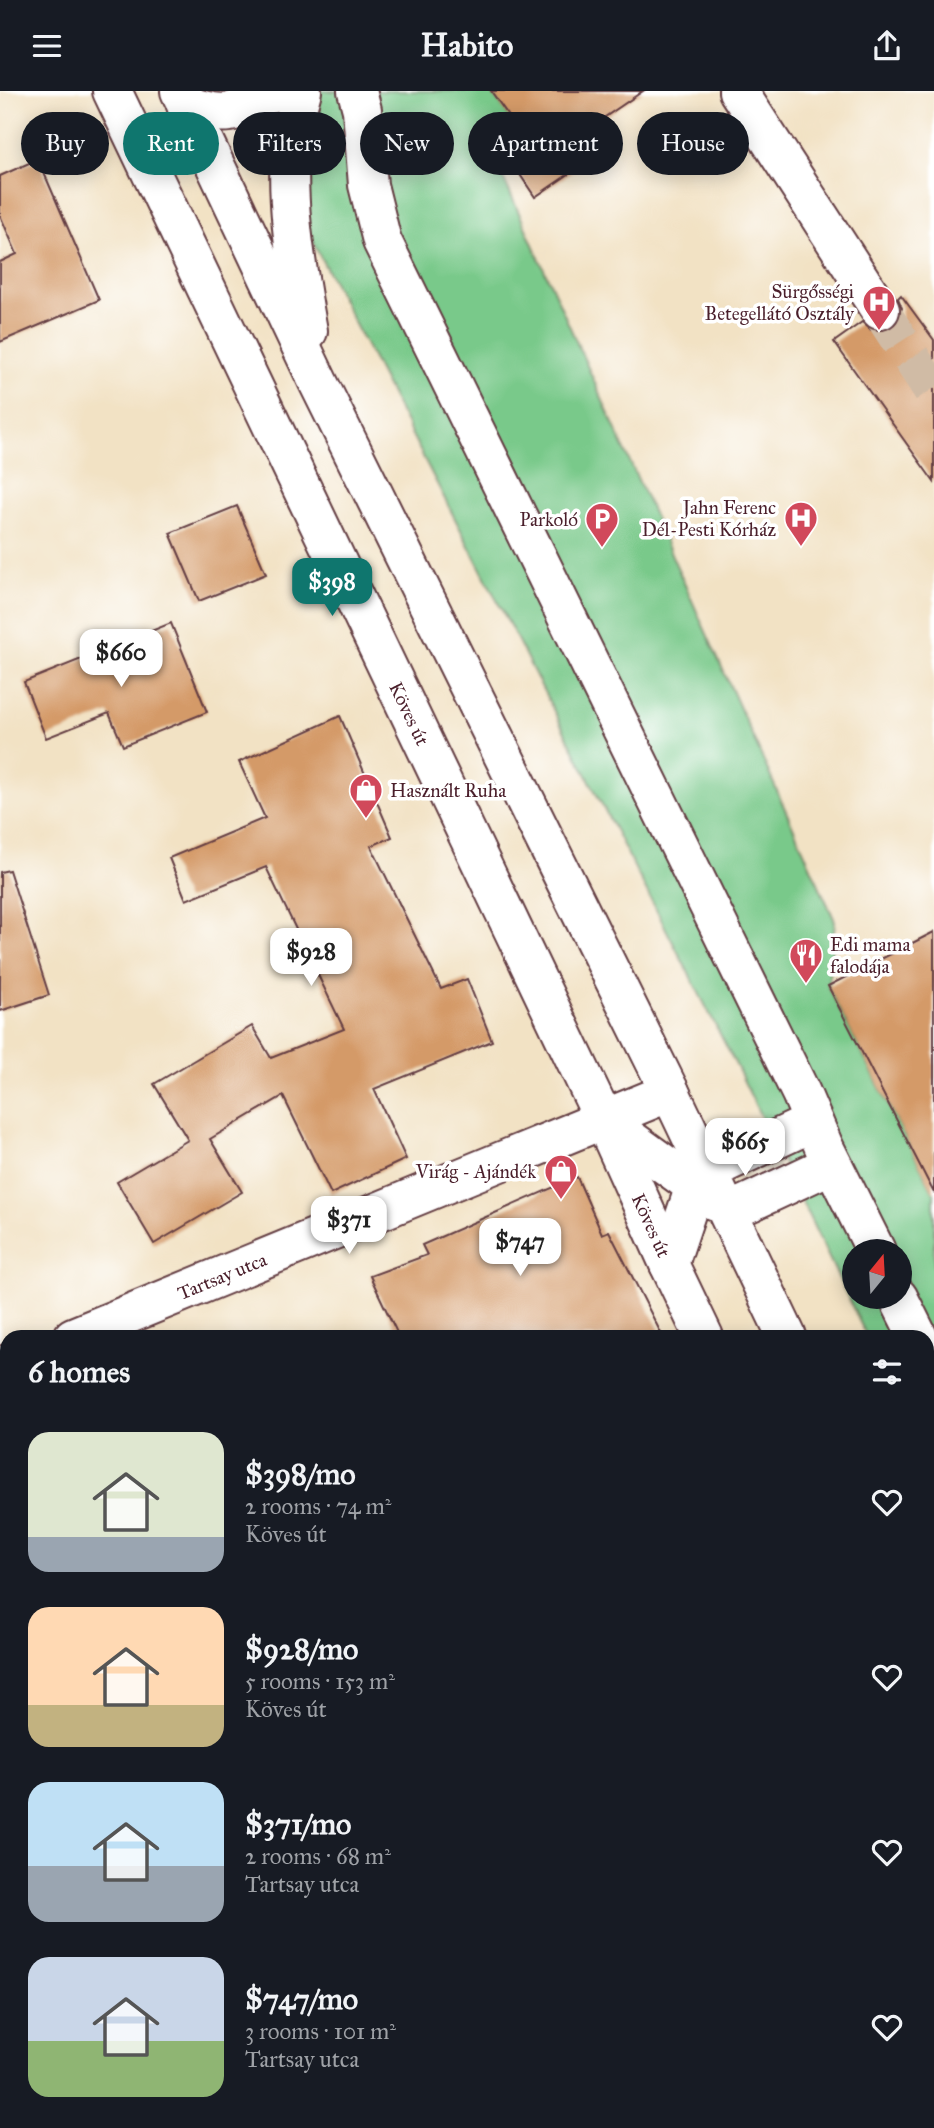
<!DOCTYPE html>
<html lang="en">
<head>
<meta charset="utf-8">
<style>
	:root { --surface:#171b24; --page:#20242c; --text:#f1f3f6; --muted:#9ea1a6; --accent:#0f766e }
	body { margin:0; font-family:"IM FELL Great Primer",serif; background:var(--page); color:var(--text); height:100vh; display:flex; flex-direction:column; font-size:26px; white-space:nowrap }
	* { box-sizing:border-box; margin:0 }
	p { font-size:23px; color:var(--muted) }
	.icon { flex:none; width:38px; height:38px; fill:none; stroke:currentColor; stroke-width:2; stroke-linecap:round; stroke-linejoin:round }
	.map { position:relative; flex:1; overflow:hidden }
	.details { position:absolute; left:0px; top:1239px; width:934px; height:798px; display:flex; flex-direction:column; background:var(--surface); border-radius:21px 21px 0 0; box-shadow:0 4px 18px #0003 }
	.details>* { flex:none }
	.banner { position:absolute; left:21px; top:21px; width:892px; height:63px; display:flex; gap:14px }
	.needle { width:46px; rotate:18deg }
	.buttons { position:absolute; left:842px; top:1148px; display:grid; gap:14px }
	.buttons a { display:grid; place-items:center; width:70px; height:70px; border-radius:50%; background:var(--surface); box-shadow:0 4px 18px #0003; font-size:35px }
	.price { position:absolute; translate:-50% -60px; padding:0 16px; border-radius:14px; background:#fff; color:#222; font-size:23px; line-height:46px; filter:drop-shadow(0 2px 4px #0008) }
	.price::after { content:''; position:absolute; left:50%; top:42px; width:21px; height:16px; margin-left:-10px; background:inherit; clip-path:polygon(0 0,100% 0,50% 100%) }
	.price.current { background:var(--accent); color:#fff }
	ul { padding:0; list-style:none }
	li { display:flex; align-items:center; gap:21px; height:175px; padding:0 28px }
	li span { display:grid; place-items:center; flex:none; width:196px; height:140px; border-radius:21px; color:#555 }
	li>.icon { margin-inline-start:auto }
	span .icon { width:84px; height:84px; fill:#fffc; stroke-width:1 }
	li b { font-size:30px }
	h2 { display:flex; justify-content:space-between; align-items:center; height:84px; padding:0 28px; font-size:30px }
	.tag { padding:0 24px; border-radius:32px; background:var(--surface); box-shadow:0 4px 18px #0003; font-size:24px; line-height:63px }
	.tag.current { background:var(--accent); color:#fff }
	header { display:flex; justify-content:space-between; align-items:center; height:91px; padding:0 28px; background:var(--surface); font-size:32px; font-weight:700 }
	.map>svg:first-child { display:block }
</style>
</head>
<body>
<header><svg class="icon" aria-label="menu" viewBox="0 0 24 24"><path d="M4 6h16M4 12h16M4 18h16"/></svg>Habito<svg class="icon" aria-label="share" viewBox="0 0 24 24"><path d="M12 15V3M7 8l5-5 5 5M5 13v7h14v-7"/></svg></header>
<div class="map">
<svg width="934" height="2037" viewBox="0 0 934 2037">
	<rect width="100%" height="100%" fill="#fff"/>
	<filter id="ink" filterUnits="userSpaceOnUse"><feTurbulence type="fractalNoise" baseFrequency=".0143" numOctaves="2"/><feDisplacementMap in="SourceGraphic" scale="14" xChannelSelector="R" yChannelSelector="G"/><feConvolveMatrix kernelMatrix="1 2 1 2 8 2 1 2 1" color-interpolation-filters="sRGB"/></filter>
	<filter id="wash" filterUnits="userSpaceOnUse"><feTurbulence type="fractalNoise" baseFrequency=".00686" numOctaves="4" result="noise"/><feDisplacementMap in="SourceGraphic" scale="28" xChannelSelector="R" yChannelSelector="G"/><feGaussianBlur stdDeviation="1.57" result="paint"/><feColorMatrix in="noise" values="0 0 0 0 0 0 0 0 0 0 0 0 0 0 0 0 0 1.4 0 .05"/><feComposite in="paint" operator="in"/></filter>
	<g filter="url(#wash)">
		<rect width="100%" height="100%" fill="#f2e2c4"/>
		<path fill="#79c98a" stroke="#62745a" stroke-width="2" fill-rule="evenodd" d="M235,0H491L533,60L513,73L502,84L835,830L828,896L934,1102V1385L928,1372V1246H867L737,976ZM854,1160H900V1206H854Z"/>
		<g id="blocks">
			<path fill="#d49a67" d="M491,0H643L567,52L582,74L535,106L513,73L533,60Z
				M38,68L99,209L0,251V171L17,163L0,124V85Z
				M901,204L934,249V391L834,251L862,231L871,239L880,241L892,237L900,228L902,217L898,207Z
				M237,415L266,483L199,510L170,442Z
				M171,532L207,621L123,655L109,622L46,647L24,591Z
				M340,625L392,746L371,755L441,898L467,888L492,950L374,998L406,1068L331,1103L283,1005L210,1048L242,1101L154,1153L117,1091L188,1049L154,993L252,935L271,967L344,938L266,776L186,809L169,767L265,727L239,671Z
				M9,779L49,904L0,920V781Z
				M934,841V1102L828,895Z
				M577,1086L602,1143L609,1140L663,1246H399L370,1185L427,1164L422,1154Z"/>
		</g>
	</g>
	<g filter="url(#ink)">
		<use href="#blocks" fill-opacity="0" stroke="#633c42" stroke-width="2"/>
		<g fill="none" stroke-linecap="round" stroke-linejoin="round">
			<path stroke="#d0bba5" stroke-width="38" stroke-dasharray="38 19" stroke-linecap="butt" d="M880,219L934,302"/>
			<defs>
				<g id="minor">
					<path id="s1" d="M112,0L604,1029L669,1173L704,1246"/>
					<path d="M180,0L318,291L670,1001L787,1246"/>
					<path d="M302,0C299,12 295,24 293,37C282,100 297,178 308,240"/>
					<path d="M357,0L362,19L368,94L382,150L801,1002L824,1056L876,1160"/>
					<path d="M738,0L880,219"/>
					<path d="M186,14C229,29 236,21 273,0"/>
					<path d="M605,1030L715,1110"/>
					<path d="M729,1121L832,1073"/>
					<path d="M669,1173L695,1095L708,1080L813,1031"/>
					<path d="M898,1206L918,1246"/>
					<path id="s2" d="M73,1246L670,1001"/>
					<path d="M928,1266L934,1279"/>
					<path d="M0,1276L7,1273"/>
					<path d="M928,1555L934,1576"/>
					<path d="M928,1694L934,1707"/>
					<path d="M0,1813L7,1827"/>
					<path d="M106,2030L109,2037"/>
				</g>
			</defs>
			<use href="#minor" stroke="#633c42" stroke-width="42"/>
			<use href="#minor" stroke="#fff" stroke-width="38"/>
		</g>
	</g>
	<defs>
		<symbol id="hospital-pin" viewBox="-11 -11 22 30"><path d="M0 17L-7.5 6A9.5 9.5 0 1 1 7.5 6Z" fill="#d1495b" stroke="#fff"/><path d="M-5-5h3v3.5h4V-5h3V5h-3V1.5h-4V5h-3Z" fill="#fff"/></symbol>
		<symbol id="parking-pin" viewBox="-11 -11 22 30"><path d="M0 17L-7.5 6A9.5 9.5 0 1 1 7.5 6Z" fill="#d1495b" stroke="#fff"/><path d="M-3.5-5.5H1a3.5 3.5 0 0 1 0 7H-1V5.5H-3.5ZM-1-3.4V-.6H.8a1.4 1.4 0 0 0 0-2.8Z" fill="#fff"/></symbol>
		<symbol id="shop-pin" viewBox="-11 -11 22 30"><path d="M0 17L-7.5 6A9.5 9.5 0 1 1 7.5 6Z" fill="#d1495b" stroke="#fff"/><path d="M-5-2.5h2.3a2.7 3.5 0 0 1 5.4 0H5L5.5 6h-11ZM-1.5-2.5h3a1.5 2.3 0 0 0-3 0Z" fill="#fff"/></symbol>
		<symbol id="restaurant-pin" viewBox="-11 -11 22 30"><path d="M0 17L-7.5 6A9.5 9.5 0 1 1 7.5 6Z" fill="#d1495b" stroke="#fff"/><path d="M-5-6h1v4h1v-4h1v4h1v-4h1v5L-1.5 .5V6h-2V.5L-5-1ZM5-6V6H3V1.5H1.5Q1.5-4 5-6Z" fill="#fff"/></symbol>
	</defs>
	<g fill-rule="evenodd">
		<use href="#hospital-pin" x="860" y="192" width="38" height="52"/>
		<use href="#hospital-pin" x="782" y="408" width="38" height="52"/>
		<use href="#parking-pin" x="583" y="409" width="38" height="52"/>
		<use href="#shop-pin" x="347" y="680" width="38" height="52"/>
		<use href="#restaurant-pin" x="787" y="845" width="38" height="52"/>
		<use href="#shop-pin" x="542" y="1061" width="38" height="52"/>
	</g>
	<g text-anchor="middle" stroke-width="7" stroke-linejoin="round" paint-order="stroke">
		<g font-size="19" fill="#4a1f2b" stroke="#fff" text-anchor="end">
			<text x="854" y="207">Sürgősségi<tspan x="854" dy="22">Betegellátó Osztály</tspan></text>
			<text x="776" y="423">Jahn Ferenc<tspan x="776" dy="22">Dél-Pesti Kórház</tspan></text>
			<text x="578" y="435">Parkoló</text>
			<text x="390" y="706" text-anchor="start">Használt Ruha</text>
			<text x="830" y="860" text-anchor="start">Edi mama<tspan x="830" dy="22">falodája</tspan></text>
			<text x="536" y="1087">Virág - Ajándék</text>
		</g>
		<g font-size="19" fill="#4a1f2b" stroke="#fff">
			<text dy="7" stroke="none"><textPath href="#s1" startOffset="690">Köves út</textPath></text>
			<text dy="7" stroke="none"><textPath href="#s1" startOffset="1256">Köves út</textPath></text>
			<text dy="7" stroke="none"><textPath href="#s2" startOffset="161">Tartsay utca</textPath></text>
		</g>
	</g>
</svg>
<div class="buttons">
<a><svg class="needle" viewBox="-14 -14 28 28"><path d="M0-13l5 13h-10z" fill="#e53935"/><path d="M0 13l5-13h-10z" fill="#9ea1a6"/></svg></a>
</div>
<b class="price current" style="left:332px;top:527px">$398</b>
<b class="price" style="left:121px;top:598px">$660</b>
<b class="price" style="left:311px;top:897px">$928</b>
<b class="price" style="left:745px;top:1087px">$665</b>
<b class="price" style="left:349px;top:1165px">$371</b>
<b class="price" style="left:520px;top:1187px">$747</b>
<div class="banner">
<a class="tag">Buy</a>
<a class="tag current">Rent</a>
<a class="tag">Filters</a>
<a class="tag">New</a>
<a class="tag">Apartment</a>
<a class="tag">House</a>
</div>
<section class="details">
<h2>6 homes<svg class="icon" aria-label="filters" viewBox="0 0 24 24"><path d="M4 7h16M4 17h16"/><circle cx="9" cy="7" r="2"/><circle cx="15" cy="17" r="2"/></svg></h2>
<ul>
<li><span style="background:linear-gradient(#dfe7d0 75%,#9aa5b1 0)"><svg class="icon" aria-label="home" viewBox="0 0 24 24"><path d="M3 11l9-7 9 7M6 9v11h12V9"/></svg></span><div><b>$398/mo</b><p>2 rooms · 74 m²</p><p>Köves út</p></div><svg class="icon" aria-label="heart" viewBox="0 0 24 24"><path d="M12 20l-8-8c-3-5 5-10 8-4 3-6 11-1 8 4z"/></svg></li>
<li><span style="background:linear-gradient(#ffd9b3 70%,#c2b280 0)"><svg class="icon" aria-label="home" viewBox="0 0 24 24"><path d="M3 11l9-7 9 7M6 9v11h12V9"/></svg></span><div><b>$928/mo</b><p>5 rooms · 153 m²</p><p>Köves út</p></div><svg class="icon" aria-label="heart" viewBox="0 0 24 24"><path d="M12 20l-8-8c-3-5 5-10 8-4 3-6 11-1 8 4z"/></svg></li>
<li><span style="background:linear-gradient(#bfe0f5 60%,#9aa5b1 0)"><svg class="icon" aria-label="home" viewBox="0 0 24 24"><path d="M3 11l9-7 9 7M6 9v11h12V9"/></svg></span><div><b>$371/mo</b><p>2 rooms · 68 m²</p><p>Tartsay utca</p></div><svg class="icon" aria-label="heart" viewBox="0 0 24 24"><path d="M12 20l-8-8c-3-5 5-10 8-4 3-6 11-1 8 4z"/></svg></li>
<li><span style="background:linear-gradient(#c9d6e8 60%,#8fb573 0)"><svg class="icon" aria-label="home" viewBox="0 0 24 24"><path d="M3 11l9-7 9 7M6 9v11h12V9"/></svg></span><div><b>$747/mo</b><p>3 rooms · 101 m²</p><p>Tartsay utca</p></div><svg class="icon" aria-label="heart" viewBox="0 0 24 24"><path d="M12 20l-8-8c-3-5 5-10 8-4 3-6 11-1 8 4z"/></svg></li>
</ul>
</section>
</div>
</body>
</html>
